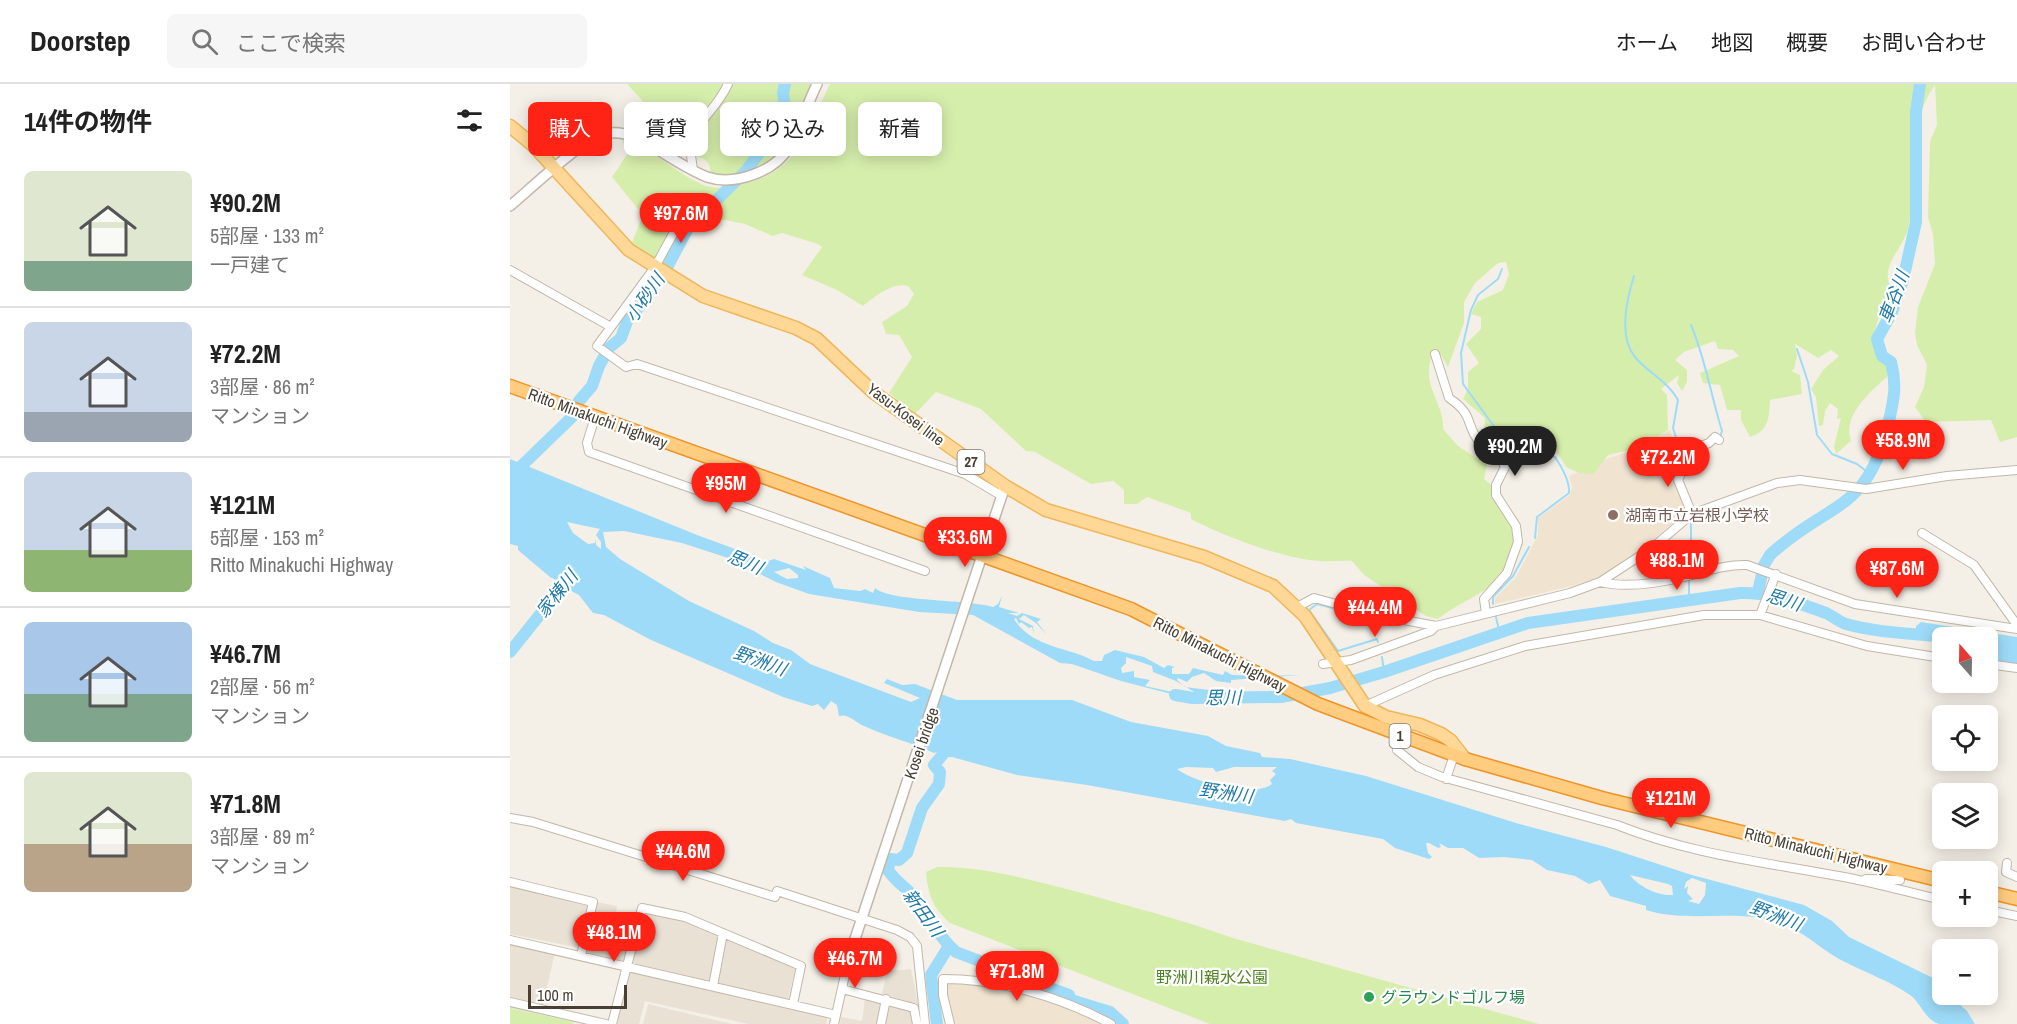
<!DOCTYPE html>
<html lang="ja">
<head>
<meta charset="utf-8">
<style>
	:root { --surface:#fff; --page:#f6f6f6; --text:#222; --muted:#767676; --line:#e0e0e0; --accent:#ff2315 }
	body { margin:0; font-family:"Archivo Narrow","Noto Sans JP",sans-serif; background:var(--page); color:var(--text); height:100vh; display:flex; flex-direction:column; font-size:22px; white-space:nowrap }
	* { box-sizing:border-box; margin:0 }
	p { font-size:20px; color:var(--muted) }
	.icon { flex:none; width:33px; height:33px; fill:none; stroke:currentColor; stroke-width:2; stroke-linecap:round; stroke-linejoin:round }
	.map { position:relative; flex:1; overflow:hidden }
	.panel { display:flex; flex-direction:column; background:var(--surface); width:510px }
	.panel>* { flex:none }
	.hud { position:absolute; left:18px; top:18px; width:570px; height:54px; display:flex; gap:12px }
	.needle { width:39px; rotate:340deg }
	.fabs { position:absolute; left:1422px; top:543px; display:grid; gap:12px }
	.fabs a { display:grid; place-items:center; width:66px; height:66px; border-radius:9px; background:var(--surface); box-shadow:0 3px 15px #0003; font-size:30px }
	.scale { position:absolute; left:18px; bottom:15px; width:99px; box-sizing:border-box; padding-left:6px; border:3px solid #494035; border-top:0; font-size:16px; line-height:21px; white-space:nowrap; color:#494035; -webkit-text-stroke:4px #fff; paint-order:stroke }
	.price { position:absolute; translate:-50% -51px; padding:0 14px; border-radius:21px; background:var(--accent); color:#fff; font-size:20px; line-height:39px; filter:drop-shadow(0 2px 3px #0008) }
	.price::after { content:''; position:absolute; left:50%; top:36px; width:18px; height:14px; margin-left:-9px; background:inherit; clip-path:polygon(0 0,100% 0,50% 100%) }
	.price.selected { background:#222; color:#fff }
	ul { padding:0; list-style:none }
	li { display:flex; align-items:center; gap:18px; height:150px; padding:0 24px }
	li+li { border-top:2px solid var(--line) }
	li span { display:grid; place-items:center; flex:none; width:168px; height:120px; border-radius:9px; color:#555 }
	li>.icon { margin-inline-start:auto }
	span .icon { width:72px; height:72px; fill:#fffc; stroke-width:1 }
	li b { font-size:26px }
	h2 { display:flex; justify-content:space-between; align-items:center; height:72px; padding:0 24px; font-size:26px }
	.pill { padding:0 21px; border-radius:9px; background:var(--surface); box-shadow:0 3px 15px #0003; font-size:21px; line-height:54px }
	.pill.selected { background:var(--accent); color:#fff }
	header { display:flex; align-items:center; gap:36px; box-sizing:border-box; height:84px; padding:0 30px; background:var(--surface); border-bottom:2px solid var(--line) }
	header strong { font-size:28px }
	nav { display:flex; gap:33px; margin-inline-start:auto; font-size:21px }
	.search { width:420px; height:54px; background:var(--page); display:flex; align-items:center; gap:15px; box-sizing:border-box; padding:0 21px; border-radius:9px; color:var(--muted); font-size:22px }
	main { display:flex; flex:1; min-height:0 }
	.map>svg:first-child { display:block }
</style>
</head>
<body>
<header>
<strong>Doorstep</strong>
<div class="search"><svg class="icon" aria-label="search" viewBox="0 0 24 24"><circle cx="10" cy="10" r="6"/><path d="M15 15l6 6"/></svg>ここで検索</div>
<nav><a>ホーム</a><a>地図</a><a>概要</a><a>お問い合わせ</a></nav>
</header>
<main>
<section class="panel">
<h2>14件の物件<svg class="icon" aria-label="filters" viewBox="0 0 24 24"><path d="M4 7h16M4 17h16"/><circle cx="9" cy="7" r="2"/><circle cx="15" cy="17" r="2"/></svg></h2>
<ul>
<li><span style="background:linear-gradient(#dfe7d0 75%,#7fa58c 0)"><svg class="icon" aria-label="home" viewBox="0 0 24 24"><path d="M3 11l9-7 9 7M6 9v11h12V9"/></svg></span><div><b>¥90.2M</b><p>5部屋 · 133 m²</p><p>一戸建て</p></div></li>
<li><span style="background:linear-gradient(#c9d6e8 75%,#9aa5b1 0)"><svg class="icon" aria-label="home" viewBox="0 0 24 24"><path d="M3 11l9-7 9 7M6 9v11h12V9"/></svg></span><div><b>¥72.2M</b><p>3部屋 · 86 m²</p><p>マンション</p></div></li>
<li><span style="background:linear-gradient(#c9d6e8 65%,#8fb573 0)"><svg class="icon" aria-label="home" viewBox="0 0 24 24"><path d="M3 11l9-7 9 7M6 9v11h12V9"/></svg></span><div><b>¥121M</b><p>5部屋 · 153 m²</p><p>Ritto Minakuchi Highway</p></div></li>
<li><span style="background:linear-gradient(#a9c7e8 60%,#7fa58c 0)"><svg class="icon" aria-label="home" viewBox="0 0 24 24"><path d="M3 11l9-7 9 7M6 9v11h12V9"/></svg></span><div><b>¥46.7M</b><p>2部屋 · 56 m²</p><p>マンション</p></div></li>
<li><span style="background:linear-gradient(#dfe7d0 60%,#b9a48a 0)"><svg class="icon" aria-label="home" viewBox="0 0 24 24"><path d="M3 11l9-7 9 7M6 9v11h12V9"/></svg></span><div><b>¥71.8M</b><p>3部屋 · 89 m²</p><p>マンション</p></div></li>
</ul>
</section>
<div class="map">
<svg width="1507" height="940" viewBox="0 0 1507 940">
	<rect width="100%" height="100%" fill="#f5f0e7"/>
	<path fill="#eae1d5" d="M0,802L81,823L70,864L0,850Z
		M86,818L107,822L106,829L124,832L116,875L113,877L78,869L75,865Z
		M132,827L174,835L209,850L200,895L197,897L120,880Z
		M216,853L286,881L278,916L207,900L205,897Z
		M0,859L45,868L33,922L0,914Z
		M121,885L318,931L316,940H238L135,917L129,940H105L117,887Z
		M401,885L408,920L372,910L377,887Z
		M355,914L373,917L368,940H330L331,933L352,937Z
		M378,919L402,927L404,940H374Z
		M138,920L222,940H133Z"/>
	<path fill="#f0e4d0" d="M1160,346L1165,361L1164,397L1176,428L1119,476L1090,493L1062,502L985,520V514L1006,493L1028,451V434L1060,411L1062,402L1059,392L1099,374L1128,364Z
		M432,896H467L562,926L594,940H440Z"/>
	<path fill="#d6eeac" d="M117,0H303C279,56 272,94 201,90C200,78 196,75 185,72L182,62L185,52L178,53L172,67V73L146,56L149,35Z
		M320,0H1507V353L1490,358L1481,336L1416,338L1405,323L1414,303L1417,281L1407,261L1405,249L1408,223L1425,180L1423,150L1418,133L1420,58L1427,41L1425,1C1395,42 1409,94 1399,141C1395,165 1365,184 1384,208C1372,225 1363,241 1364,261L1386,285C1367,302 1331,329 1341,357L1326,370L1324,362L1331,334L1327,335L1328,325L1320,319L1315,327L1313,341L1309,342L1306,313L1301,305L1313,286L1329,272L1321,266L1308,274L1285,260L1287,272L1284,285L1281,287L1290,291L1292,310L1260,316C1259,334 1259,347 1240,353L1231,336V326H1217L1210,301L1193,299L1190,289L1229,272L1223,266L1208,265L1205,257L1174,268L1165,276L1177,286V298L1172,307L1167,299L1169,291L1151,305L1157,311L1158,346L1132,363L1098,371L1084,390L1069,389L1056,383C1045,362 1037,361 1022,344H1014L1006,360L996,372L974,354L975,334L953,315L958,305V288L969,279L956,260L971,245V233L961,230L967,218L993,206L999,190L996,178L988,179L965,199L954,218V239L938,283L931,271L922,268C921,274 919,281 919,287C918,308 935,325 933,345L948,362L977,381L974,395L984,403L1009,459C994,508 963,508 928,535L916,532L854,491L842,477C831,476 821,478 810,477C776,476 711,451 681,435V429L637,413L627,420H614V406L603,397L581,400L525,368L516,367L471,325L426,308L405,330L379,309L402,273L389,251L376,250L372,238L397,222L404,210L398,202C382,198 365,213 353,222L327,206L292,191L312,163L308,160L272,149L263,152L235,140L205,134L182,121L145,175L121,161L133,131L102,93L118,69L112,56C141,63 162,86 189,99C202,106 220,104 234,100C291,86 297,46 320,0Z
		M427,783C475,782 525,797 572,809C623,823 673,836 723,854L1029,940H700L440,839C423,824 418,811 416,788Z
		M0,924L64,938L63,940H0Z"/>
	<path fill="#9edbf8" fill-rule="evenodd" d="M0,375L187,451L236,469L250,480L264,475L296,486L293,482L320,494L324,504L350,507L355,505L363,509L365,504C381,518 456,515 483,523L488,520L492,512L489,523L509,529H498L507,532L512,529L531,535L527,538L537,551L526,539L514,531L509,535L523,542L524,550L522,543L519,544L511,538L509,540L506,534L504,535C522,564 559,563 584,577H592L594,571L605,566L634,573L654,584L658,581L665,583L662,584V590H679L683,584L713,591L715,587L722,591L749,592L791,591L721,596V599L706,597L694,589L682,593L677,598L668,594L667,596L675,603L707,607L701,608L704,612L697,609L691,612L666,597L643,588L642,582L616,573V579L611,584L612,589L624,587V593L640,596L635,602L681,612L673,613L611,597L562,580L550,579L463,531L409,528L299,510L266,498L218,474L172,459L114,447L93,448L96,463L110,475L179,517L244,547L263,559L281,566L300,580L401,618L410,614L374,599L377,595L392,601L405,600L447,616H562L621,638L698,652L716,662L750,669L752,673L780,675L856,692L1006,739L1096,763L1182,791L1294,821L1322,837L1339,853L1427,896L1432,910L1439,911L1457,927L1465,940C1454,940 1439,940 1429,940C1415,936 1411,919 1400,911C1380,897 1356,889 1335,878C1318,870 1304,857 1289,848C1239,818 1187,842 1136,826V822L1100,812L1090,796L1079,800L1065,792L1037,786L1022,776L994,773L969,774L953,764H938L929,759L931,763L928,764L919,759H916L918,769L922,773L919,775L885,764L873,755L786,739L781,735L775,737L577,701L507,691L442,673H434L429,677L433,692L427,679L437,668L436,665L424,669C401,658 377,653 354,642C345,638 338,629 329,632L327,621L321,617L314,626L308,620L302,622L273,613L141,556L94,531L83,529L69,511L57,505L33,532L30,530L52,499L40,493L8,466V462L0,460ZM57,438L90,445L86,451L91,458V465L86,461V455L85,459L78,460L63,449ZM279,484L288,491V494L277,495L264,488ZM676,683L703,684L706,688L724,683H767L762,687L766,690L760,696L762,700C742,715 686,699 667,685ZM1120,791L1158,800L1162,802L1163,811C1148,812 1129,803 1120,791ZM1182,794L1196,799L1195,811L1189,820L1178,817L1183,815L1177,809L1178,802L1174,805L1176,798Z
		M1411,538L1507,553V580L1478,577V554H1432V570L1428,562V554L1393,550L1406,547V542Z"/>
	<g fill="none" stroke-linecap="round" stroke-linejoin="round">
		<path stroke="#9edbf8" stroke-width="2" d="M992,185L988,195L968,211L961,226L951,269L953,300L983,341L1002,357L1024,370L1045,373C1051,382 1060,398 1059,409L1027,433L1025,454
			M1124,192C1117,214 1108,253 1125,273C1138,289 1158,297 1168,316L1163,344L1168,360L1166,391
			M1181,241C1195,273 1201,312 1212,347L1210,353
			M1287,265L1298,298L1307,351L1322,370L1347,380L1360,390
			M1167,379L1207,358
			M1181,487V435
			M1179,515V495
			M983,520V513L1003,492L1019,463
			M834,527L807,520L799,526L828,567L867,555L868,558
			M985,529L989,546
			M872,573L874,588"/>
		<path stroke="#9edbf8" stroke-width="12" d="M0,393L62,333L69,317L82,302L89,282L99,264L111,254L118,235L135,217L145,197L153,191L178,144L236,87L276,32L273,9L275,0
			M1248,508L1254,481L1260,471C1318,417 1358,430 1379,337C1384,315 1387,300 1381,278L1372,272L1367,255L1382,228L1393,196L1406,138V28L1410,0
			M0,568L40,518
			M665,611L683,614L771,613L820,604L874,588L1018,539L1230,509C1258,508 1289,519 1316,529C1323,532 1329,538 1336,540C1372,550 1407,549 1443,554
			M442,652L443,658L424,681L430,688L429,700L412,724L397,769L389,776L380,775L378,786C387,800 399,805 408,817C422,835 428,853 446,868L559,911L561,916L600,928L613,940
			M427,940L421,891L439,862"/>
		<defs>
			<path id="minor" d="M183,86L179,57C189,35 207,25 218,0
				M0,186L101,243L87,262L116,283L127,280L455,390L492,412
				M101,243L145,183L176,126
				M925,270L939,314C966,332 954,341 971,360C979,370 991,371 995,383L986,401V411L1006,442L1008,458L997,489L974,515L976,529
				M85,333L77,359L79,368L415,487
				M1159,370L1173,369
				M1182,430L1168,396L1177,376L1173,369L1199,359L1205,353L1209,356
				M1412,449L1464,481L1507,541
				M1090,498C1115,504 1149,499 1174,493C1196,488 1215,480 1237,481L1345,520L1507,545
				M787,523L804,514L867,531L926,542L1060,509L1090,498L1142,464L1182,430L1267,399L1290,396L1356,405L1437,392L1507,386
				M1250,531L1266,490
				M813,580L841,576L921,547L926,542
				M1478,580L1507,584
				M855,622L924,591L1015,562L1194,531H1250L1357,562L1432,574
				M887,666L908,683L932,693L1107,741C1182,771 1261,779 1339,794C1370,800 1401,809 1432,816
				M936,695L944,671
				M0,734L23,738L265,813L267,807L387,846L400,853L407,862L415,940
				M1497,779L1496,788L1507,793
				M1356,795L1390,796
				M0,798L83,818L71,872
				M1478,826L1507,832
				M0,856L326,931
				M203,902L213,849
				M332,905L404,924L407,940
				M0,918L96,940
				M102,940L132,824L175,833L291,882L283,920
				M324,940L339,873
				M371,940L376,915
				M440,940L433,911V895C490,895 551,913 601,940"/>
			<path id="tertiary" d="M0,122C19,106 72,56 93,50C105,47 118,50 129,54C151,67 174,84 197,93C224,102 265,88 279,63C290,43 297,21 307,0
				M339,873L495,402"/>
			<path id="primary" d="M0,42L23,61L119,166L193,212L286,244L307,255L363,308L495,402L536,426L694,473L763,502L795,532L855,622L876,633L910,641L931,650L941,657L955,675"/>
			<path id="trunk" d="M0,302L621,525L808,620L955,675L1092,714L1432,797
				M1478,808L1507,815"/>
		</defs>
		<use href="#minor" stroke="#c2b7a9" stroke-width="10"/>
		<use href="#tertiary" stroke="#c2b7a9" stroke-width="12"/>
		<use href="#primary" stroke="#f0b65a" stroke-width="15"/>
		<use href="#trunk" stroke="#ee9429" stroke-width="15"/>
		<use href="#minor" stroke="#fff" stroke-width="8"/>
		<use href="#tertiary" stroke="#fff" stroke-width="9"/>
		<use href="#primary" stroke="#ffd897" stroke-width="12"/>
		<use href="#trunk" stroke="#ffcc80" stroke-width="12"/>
	</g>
	<circle fill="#8d6e63" stroke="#fff" stroke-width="2" cx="1103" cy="431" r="6"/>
	<circle fill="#2e9e5b" stroke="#fff" stroke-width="2" cx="859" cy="913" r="6"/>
	<g text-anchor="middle" stroke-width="4.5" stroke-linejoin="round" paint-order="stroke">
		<g fill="#fff" stroke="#807972" stroke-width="1.5">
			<rect x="447.5" y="366" width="27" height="24" rx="4.5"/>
			<rect x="879.5" y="640" width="21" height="24" rx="4.5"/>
		</g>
		<g font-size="15" font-weight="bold" fill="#494035">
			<text x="461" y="383">27</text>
			<text x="890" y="657">1</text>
		</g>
		<g font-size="16" fill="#494035" stroke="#fff">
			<text transform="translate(396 330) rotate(37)" y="6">Yasu-Kosei line</text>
			<text transform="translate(88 334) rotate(20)" y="6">Ritto Minakuchi Highway</text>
			<text transform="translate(710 570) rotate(27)" y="6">Ritto Minakuchi Highway</text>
			<text transform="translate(411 659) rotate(-71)" y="6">Kosei bridge</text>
			<text transform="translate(1306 766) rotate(14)" y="6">Ritto Minakuchi Highway</text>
		</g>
		<g font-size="16" fill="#785e54" stroke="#fff" text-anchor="start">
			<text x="1115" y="437">湖南市立岩根小学校</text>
		</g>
		<g font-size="16" fill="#4f8222" stroke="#fff">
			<text x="702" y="899">野洲川親水公園</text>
		</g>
		<g font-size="16" fill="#27864d" stroke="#fff" text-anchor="start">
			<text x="871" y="919">グラウンドゴルフ場</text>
		</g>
		<g font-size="18" font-style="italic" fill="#1f7aa7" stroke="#fff">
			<text transform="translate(1384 213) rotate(-69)" y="6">車谷川</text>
			<text transform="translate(135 214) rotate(-55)" y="6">小砂川</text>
			<text transform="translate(235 478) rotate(23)" y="6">思川</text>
			<text transform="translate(47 510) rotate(-51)" y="6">家棟川</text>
			<text transform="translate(1274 516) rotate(17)" y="6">思川</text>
			<text transform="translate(250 577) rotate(20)" y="6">野洲川</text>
			<text transform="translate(713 614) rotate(-1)" y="6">思川</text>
			<text transform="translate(716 709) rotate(8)" y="6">野洲川</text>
			<text transform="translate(413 829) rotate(54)" y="6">新田川</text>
			<text transform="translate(1266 832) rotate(21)" y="6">野洲川</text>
		</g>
	</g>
</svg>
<div class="fabs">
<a><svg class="needle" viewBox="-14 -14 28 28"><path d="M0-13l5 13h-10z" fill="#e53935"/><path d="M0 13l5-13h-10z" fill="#767676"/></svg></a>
<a><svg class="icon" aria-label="locate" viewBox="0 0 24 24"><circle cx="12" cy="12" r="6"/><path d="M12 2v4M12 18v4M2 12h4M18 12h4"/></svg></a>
<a><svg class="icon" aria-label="layers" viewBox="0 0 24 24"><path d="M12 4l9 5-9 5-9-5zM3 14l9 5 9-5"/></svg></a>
<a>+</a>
<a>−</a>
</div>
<div class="scale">100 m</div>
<b class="price" style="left:171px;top:160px">¥97.6M</b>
<b class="price" style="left:1393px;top:387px">¥58.9M</b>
<b class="price selected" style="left:1005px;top:393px">¥90.2M</b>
<b class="price" style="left:1158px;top:404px">¥72.2M</b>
<b class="price" style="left:216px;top:430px">¥95M</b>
<b class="price" style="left:455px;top:484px">¥33.6M</b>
<b class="price" style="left:1167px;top:507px">¥88.1M</b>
<b class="price" style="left:1387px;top:515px">¥87.6M</b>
<b class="price" style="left:865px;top:554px">¥44.4M</b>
<b class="price" style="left:1161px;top:745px">¥121M</b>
<b class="price" style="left:173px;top:798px">¥44.6M</b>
<b class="price" style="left:104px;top:879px">¥48.1M</b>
<b class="price" style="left:345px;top:905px">¥46.7M</b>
<b class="price" style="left:507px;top:918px">¥71.8M</b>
<div class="hud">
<a class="pill selected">購入</a>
<a class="pill">賃貸</a>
<a class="pill">絞り込み</a>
<a class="pill">新着</a>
</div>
</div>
</main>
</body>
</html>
